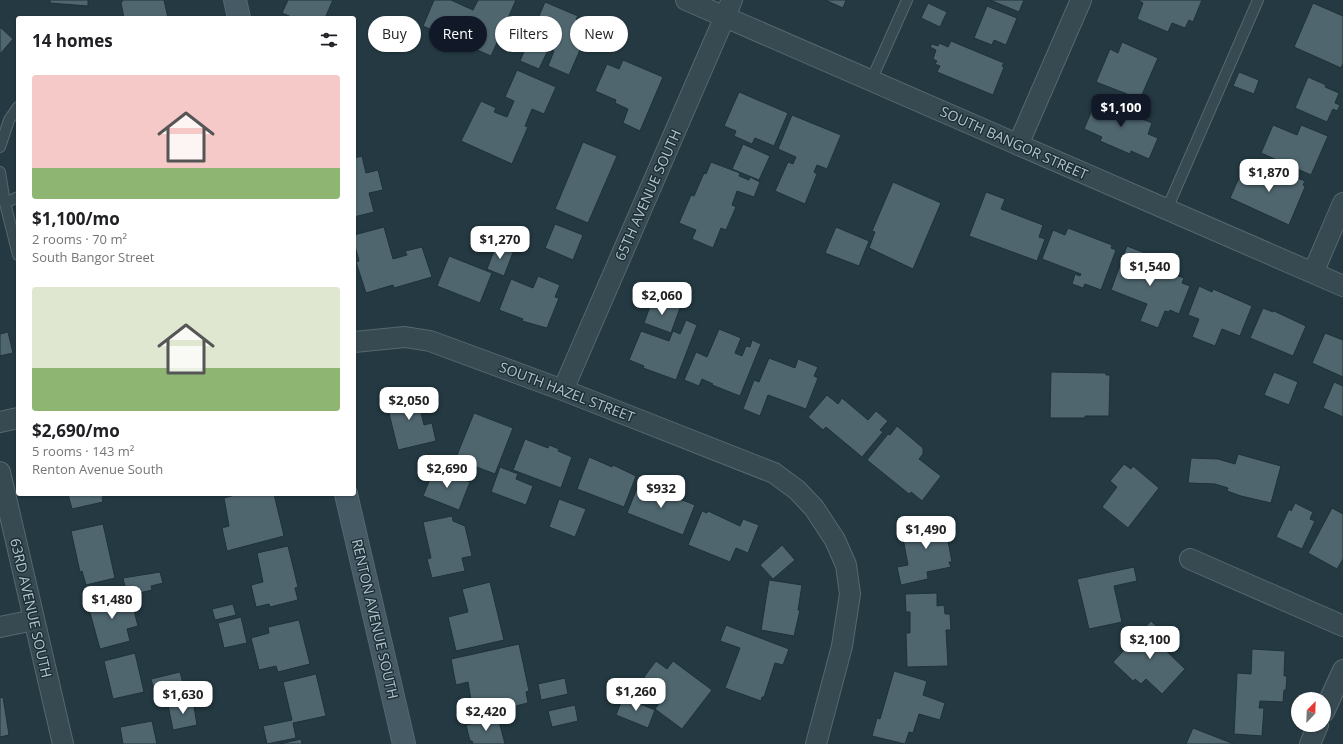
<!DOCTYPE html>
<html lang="en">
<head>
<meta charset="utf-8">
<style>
	:root { --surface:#fff; --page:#f2f2f2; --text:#202124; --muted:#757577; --accent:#111827 }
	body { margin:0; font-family:"Open Sans",sans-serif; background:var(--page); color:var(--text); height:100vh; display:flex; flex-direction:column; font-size:15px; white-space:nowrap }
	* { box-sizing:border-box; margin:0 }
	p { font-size:13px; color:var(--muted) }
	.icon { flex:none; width:22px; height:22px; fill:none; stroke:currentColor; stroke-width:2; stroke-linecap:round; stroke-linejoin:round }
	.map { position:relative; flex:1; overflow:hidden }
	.panel { position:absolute; left:16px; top:16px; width:340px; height:480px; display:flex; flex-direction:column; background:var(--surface); border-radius:4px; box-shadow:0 1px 3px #0004 }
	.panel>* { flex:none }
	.guide { position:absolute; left:368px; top:16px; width:380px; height:36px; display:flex; gap:8px }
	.needle { width:26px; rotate:23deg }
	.controls { position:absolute; left:1291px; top:692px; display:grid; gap:8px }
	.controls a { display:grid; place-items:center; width:40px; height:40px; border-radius:50%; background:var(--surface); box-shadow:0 1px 3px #0004; font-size:20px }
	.price { position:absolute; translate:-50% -34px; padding:0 9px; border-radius:8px; background:#fff; color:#222; font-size:13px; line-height:26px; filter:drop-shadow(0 1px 2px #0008) }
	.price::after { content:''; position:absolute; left:50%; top:24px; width:12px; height:9px; margin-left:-6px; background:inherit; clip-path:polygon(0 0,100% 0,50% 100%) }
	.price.selected { background:var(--accent); color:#fff }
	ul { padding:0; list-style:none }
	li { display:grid; align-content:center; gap:8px; height:212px; padding:0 16px }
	li span { display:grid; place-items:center; height:124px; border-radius:4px; color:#555 }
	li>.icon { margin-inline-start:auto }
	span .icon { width:72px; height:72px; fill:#fffc; stroke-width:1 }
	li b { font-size:17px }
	h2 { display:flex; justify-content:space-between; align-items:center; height:48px; padding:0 16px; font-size:17px }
	.tag { padding:0 14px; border-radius:18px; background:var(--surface); box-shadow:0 1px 3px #0004; font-size:14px; line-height:36px }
	.tag.selected { background:var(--accent); color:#fff }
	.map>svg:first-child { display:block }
</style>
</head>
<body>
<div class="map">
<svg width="1343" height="744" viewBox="0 0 1343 744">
	<rect width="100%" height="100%" fill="#243942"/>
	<path fill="#4f666f" stroke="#1f3139" d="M50,0H88V6L50,3Z
		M123,0H164L168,18H124L121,3Z
		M288,0H333L325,18H294L282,13Z
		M434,0H451L473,10L478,0H516L491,56L423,26Z
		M825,0H846L843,8Z
		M990,0H1024L1019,12Z
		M1140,0H1202L1193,22L1189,20L1185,28L1172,23L1168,32L1137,19L1143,3L1139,1Z
		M545,2L578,16L576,19L591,25L569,75L548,66L554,51L549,48L539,69L520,61Z
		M928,3L947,12L940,27L921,18Z
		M1313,3L1343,16V63L1341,68L1294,47Z
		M987,6L1017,18L1006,45L994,40L992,45L974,38Z
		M0,27L13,39L0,54Z
		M951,41L1004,63L1002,66L1004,67L993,95L937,72L940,66L935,64L937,61L933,59L936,50L930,47L932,44L938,46L939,43L948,47Z
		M1122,42L1158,58L1137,106L1124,101L1127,94L1096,82L1110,49L1118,53Z
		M623,60L663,77L640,131L623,123L628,109L615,103L616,100L595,91L607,64L619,69Z
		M517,70L556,87L544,114L532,109L525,126L528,127L512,164L461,141L481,101L496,108L494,112L507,117L514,101L505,97Z
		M1239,72L1259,80L1254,94L1233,86Z
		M1308,77L1326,85L1325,87L1339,93L1335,103L1340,105L1337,111L1333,109L1327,122L1295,108Z
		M739,92L788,113L774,146L755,138L752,144L734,136L736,131L724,126Z
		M1098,96L1141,114L1140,118L1152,123L1148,134L1158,138L1149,159L1131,151L1130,154L1100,141L1102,137L1084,129Z
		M792,115L841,135L827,169L817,165L814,172L817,174L805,204L775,191L788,162L793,164L796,157L778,149Z
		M1273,125L1297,135L1301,125L1328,136L1311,175L1261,153Z
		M583,142L617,156L588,223L555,209Z
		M743,144L770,156L759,180L732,169Z
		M362,156L366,173L378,170L383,190L369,193L374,212L354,217V158Z
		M711,162L740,173L739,176L749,180L750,177L760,182L754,197L737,191L732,205L736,207L726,230L721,228L713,248L692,239L696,230L679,223L691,195L694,196L704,173L706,174Z
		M1246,162L1283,178L1285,173L1305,181L1303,185L1305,187L1289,225L1230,198Z
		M893,182L941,203L913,269L869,248L875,232L872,231Z
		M986,192L1005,199L1001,209L1043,225L1039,237L1045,239L1037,261L969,236Z
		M555,224L583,235L573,260L545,248Z
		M384,227L393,259L407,255L405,251L422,247L432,277L394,288L393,285L366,293L356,262L359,261L354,242V235Z
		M836,227L869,241L859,266L825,253Z
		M1068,228L1112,245L1111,248L1116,250L1101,290L1085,284L1083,288L1072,284L1075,274L1080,276L1081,274L1042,259L1053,230L1065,235Z
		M497,243L514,250L504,276L487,269Z
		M1127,246L1145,253L1140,263L1184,278L1182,283L1190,286L1179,314L1170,310L1169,312L1165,311L1158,328L1140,321L1147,304L1111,290Z
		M449,256L492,273L480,303L437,286Z
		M538,276L560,285L555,297L559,298L547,328L522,321L523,319L499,310L511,279L533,288Z
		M1199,286L1212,292L1213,289L1252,306L1240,336L1222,329L1215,346L1192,337L1199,319L1188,315Z
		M653,298L680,308L671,333L644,323Z
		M1263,308L1273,312L1274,311L1306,326L1293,356L1250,338Z
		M686,320L697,325L676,380L643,368L644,366L629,360L641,331L669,341L673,331L680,334Z
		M719,329L741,338L735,353L742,356L746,346L750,347L752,340L761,344L740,396L712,385L713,384L702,379L699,386L684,380L696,352L707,357Z
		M8,332L13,353L0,356V334Z
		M1325,333L1343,340V377L1312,363Z
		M769,358L795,368L798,359L818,367L814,376L818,378L806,409L768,395L760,416L743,409L754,380L759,382Z
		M1051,372L1106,373V375H1110L1109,416H1085V418H1050Z
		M1274,372L1298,382L1289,405L1264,395Z
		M1334,382L1343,386V417L1323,408Z
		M415,389L424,425L432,423L436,441L398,450L385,397Z
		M827,395L838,404L842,398L868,420L876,411L888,421L880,430L883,432L862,457L826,427L823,430L808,417Z
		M474,413L513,428L495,474L474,466L473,469L465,467L468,460L457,455Z
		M897,426L923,448V454L919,459L941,476L922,501L911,492L909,494L867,460L888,434L890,435Z
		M525,439L548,448L549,445L559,449L558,451L572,457L561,488L513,470Z
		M1238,454L1281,466L1271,503L1241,496L1227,491L1228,488L1215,484L1188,483L1191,458L1218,459L1235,464Z
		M589,457L612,467L613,465L636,476L624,507L577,489Z
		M1124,464L1131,469L1133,466L1159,488L1128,528L1102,507L1117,487L1110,481Z
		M500,467L518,474L516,479L533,486L526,505L491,492Z
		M434,469L470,482L459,510L423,496Z
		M639,483L695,505L683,535L627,513Z
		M68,494H115L102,497L103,502L72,509Z
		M239,494H274L284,536L227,551L222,528L229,526L224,498Z
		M559,499L586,509L575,537L549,527Z
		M1295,503L1313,512L1310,519L1315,521L1302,549L1276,537L1289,509L1291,511Z
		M1332,508L1343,514V559L1337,569L1308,553Z
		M702,511L707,513L708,511L740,526L743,519L759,525L748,553L736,548L730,562L688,545Z
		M452,516L453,521L465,526L472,556L462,558L465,571L432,578L427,559L431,558L423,522Z
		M946,516L952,540L948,541L952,562H949L951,567L927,572L928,579L901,585L897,567L908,565L901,528L930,522V519Z
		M103,524L115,578L86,585L82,571L80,572L71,531Z
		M782,545L795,560L773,579L760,565Z
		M288,546L298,587L295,588L298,600L270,607L269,604L256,607L251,585L263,582L257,553Z
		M1134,567L1137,581L1114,586L1122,622L1089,629L1077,579Z
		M160,572L163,583L151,586L152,590L127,596L123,578Z
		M769,580L802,585L798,610H800L794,636L761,630Z
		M490,582L504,640L456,651L448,617L468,612L462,589Z
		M937,593V606L944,605L945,614H950L951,630H946L948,666L907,667L906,633H910V612H906L905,594Z
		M119,594L122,605L132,603L138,626L127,629L130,641L100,649L87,602Z
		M233,604L236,615L215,620L212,609Z
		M241,617L247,643L224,648L218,623Z
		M299,620L310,664L278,672L276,666L259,670L251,638L269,633L268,627Z
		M1151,621L1166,635L1158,643L1185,669L1162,694L1146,679L1141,684L1135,679L1133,681L1113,662Z
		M726,625L789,649L783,665L775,663L764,697H762L761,701L725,688L740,648L720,641Z
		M519,644L529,691L526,692L528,703L507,708L508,710L474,718L468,682L456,685L451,659Z
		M1252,649L1285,651L1284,676H1287L1286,690H1284L1283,702L1260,701L1259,708H1264L1262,736L1234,734L1237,673L1251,674Z
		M135,653L144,692L113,699L104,661Z
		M656,661L667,669L673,661L712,690L682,729L655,709L660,702L658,701L662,696L652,688L654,685L644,677Z
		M894,671L927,681L923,695L945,703L940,720L919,714L913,733L909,732L905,744L872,736L877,718L880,719Z
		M180,672L183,683L191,681L195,697L158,706L151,679Z
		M316,674L326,716L293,723L296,738L267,744L263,726L292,720L283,682Z
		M565,678L568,694L541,700L538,684Z
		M3,697L9,735L0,737V698Z
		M623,697L655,710L648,728L616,715Z
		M193,701L197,725L173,730L168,705Z
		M575,705L578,721L552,727L548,711Z
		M498,717L505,744H473L472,741H470L466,725Z
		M152,721L157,744H123L120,727Z
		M1193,728L1234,744H1186Z
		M301,739L302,744H280Z"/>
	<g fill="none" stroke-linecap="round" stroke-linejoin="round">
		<defs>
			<path id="lane" d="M871,81L907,0
				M0,147L9,120L18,107
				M0,172L5,203L18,255
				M5,203L18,197
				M1167,209L1258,0"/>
			<path id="street" d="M686,0L1343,286
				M1018,145L1081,0
				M1313,273L1343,203
				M354,342L405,337L430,341L563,390L774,473L797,490L814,508L835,540L846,565L850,594L842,646L816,744
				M563,390L732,0
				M0,422L18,418
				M0,472L63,744
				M1190,559L1343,626
				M0,627L34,620
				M1324,712L1343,670
				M1310,744L1318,725"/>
			<path id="secondary" d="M235,0L239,18
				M346,494L404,744"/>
		</defs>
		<use href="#lane" stroke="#56676f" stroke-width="12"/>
		<use href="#street" stroke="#56676f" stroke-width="22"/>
		<use href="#secondary" stroke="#56676f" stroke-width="24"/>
		<use href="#lane" stroke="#384a51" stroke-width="10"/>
		<use href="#street" stroke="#384a51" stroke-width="20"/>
		<use href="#secondary" stroke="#465a65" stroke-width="22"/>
	</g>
	<g text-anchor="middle" stroke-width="3" stroke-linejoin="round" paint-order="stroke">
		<g font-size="14" fill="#b5c4cc" stroke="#1d2f37">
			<text transform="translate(1014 143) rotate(24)" y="5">SOUTH BANGOR STREET</text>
			<text transform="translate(648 195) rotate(-66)" y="5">65TH AVENUE SOUTH</text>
			<text transform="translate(567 392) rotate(21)" y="5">SOUTH HAZEL STREET</text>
			<text transform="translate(31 608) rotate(77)" y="5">63RD AVENUE SOUTH</text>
			<text transform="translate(375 619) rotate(77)" y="5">RENTON AVENUE SOUTH</text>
		</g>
	</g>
</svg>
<div class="controls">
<a><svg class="needle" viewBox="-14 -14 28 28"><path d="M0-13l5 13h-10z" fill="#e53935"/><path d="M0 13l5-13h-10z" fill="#757577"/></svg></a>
</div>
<b class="price selected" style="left:1121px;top:128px">$1,100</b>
<b class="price" style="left:1269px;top:193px">$1,870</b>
<b class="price" style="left:500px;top:260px">$1,270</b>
<b class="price" style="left:1150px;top:287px">$1,540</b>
<b class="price" style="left:662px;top:316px">$2,060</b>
<b class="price" style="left:409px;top:421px">$2,050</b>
<b class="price" style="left:447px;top:489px">$2,690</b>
<b class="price" style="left:661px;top:509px">$932</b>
<b class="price" style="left:926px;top:550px">$1,490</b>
<b class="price" style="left:112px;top:620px">$1,480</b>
<b class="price" style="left:1150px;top:660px">$2,100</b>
<b class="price" style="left:636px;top:712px">$1,260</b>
<b class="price" style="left:183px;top:715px">$1,630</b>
<b class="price" style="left:486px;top:732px">$2,420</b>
<div class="guide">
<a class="tag">Buy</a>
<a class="tag selected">Rent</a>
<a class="tag">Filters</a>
<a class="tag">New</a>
</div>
<section class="panel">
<h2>14 homes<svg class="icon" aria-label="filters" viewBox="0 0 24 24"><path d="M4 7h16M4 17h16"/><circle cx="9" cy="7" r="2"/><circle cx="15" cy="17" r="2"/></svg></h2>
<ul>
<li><span style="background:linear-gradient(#f6c9c9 75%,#8fb573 0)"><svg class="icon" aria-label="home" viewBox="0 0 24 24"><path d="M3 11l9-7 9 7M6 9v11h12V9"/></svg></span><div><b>$1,100/mo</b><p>2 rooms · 70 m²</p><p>South Bangor Street</p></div></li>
<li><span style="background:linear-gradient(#dfe7d0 65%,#8fb573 0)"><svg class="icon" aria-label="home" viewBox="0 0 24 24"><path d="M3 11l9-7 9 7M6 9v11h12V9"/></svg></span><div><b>$2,690/mo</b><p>5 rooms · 143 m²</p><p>Renton Avenue South</p></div></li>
</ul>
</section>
</div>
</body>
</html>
